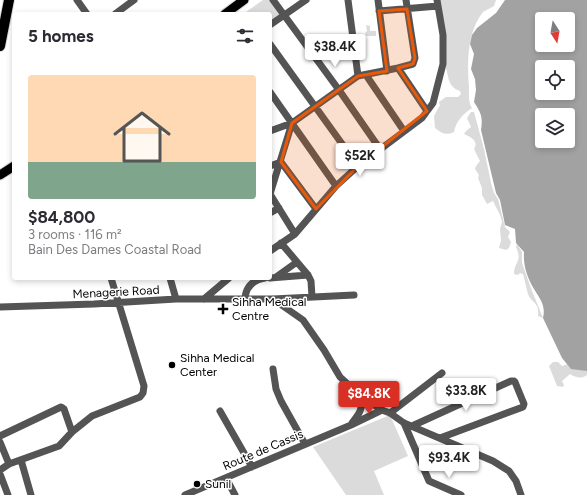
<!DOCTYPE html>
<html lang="en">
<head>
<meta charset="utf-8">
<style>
	:root { --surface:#fff; --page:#f7f7f7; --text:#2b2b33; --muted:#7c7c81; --line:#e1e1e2; --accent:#d93025 }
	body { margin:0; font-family:Figtree,sans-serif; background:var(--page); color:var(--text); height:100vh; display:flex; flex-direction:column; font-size:15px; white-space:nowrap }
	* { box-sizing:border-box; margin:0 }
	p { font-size:13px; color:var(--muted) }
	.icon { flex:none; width:22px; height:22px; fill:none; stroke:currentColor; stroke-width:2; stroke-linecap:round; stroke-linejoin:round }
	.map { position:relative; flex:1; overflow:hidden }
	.side { position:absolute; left:12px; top:12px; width:260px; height:268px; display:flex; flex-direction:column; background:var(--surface); border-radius:4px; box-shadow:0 2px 6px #0003 }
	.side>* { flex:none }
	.needle { width:26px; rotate:169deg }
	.fabs { position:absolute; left:535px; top:12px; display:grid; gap:8px }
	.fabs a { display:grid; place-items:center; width:40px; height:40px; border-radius:4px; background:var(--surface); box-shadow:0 2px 6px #0003; font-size:20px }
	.price { position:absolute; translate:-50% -34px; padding:0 9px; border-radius:4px; background:#fff; color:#222; font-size:13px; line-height:26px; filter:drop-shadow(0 1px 2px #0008) }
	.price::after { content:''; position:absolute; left:50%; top:24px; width:12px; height:9px; margin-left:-6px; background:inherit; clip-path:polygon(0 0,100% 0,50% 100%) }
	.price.on { background:var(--accent); color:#fff }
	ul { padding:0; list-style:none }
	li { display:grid; align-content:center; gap:8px; height:212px; padding:0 16px }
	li+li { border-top:1px solid var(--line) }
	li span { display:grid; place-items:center; height:124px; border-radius:4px; color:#555 }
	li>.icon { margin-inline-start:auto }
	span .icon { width:72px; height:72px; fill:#fffc; stroke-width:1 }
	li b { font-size:17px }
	h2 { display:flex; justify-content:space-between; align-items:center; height:48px; padding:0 16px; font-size:17px }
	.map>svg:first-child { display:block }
</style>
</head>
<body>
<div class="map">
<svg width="587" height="495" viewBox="0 0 587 495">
	<rect width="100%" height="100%" fill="#fff"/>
	<path fill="#dbdbdb" d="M263,0H270L280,15L270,22V14H243Z
		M438,0H496L494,6C491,8 486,10 483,12C467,32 467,63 469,87C469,95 468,102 472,108C463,114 456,121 454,132C446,136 441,133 435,128L434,116L440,105L439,102L446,97H458L461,94L460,91C446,86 450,76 444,63Z
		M366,25L370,26V31H376V36H366L365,33L367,31Z
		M471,112H474L484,149L491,183L494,193L498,199L505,227L510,232L508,237L511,242L509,248L506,250L499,248L501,241L500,229L502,222L500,215L493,201L487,204L482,195V188L478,178L479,175L475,169L476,166L480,161L474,149C479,141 471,137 464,134L466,131L471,127L467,118Z
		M517,244L522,252V263L532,291L543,318L538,316C540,302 531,303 528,294C526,287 525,281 523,274L520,273L518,275L514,274C514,261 523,262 516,247Z
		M576,361L587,367V375C581,379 576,378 570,374L562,381L564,385L563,387L557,386L549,366L553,362H558L562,366Z
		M390,415L408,456L374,471L384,495H346L313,447Z"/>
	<path fill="#a2a2a2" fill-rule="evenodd" d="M505,0H587V371L571,369L562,358L543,318C546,305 540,299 534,289C527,277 523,265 524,252L516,243L515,229L505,225L500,200L496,193L481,130C483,117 481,113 474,102L476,90L475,79L471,69L474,54L470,44L472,35L477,28L496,13ZM542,19H568V45H542ZM542,67H568V93H542ZM542,115H568V141H542Z"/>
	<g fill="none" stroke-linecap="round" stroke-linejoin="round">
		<defs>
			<path id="major" d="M225,14L244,0
				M0,175L14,166"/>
			<path id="highway" d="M0,46L9,0"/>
		</defs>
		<use href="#major" stroke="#dbdbdb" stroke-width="11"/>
		<use href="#highway" stroke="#dbdbdb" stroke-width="12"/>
		<path stroke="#545454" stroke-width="7" d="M77,0L87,14
			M273,0L339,90L380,149
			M348,0L358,76
			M378,0L387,71
			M379,11L438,6
			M115,14L134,0
			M270,25L306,0
			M270,44L358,166
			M398,68L427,111
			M366,75L404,131
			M270,92L336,186
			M270,131L292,123L358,76L398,68L413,64L415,58L406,0
			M270,166L281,162L316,209
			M270,194L292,123
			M270,194L295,234
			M270,213L279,208
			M281,243L308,275L311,281L312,297
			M270,251L295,234L336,186L358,166L422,118L433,103L443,64V35L437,0
			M276,277L297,262
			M170,278L176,299
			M270,278L308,275
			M245,298C246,287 253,280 265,278
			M204,299L229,278
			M273,299L303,320L324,350L340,377L362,397L382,410L390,413L404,423L493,461L509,471L516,481L521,495
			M0,307L94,304L176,299H273L354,295
			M273,369L276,389L281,401L305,444
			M220,411L252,467
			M390,413L442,373
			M352,423C359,414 363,409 362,397
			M404,423L429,481L461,495
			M412,426L511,381H514L515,382L524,404L523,407L440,438
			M0,436L61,407L64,409L72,432
			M0,442L9,464
			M21,460L31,495
			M0,470L9,464L59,446L72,432L92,416L140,397L143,393L144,386L111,278
			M0,474L8,495
			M226,478L235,495
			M185,495L351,425L382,410"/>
		<use href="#major" stroke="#000" stroke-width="9"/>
		<use href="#highway" stroke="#000" stroke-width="10"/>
	</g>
	<path fill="#e8590c" fill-opacity="0.2" stroke="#e8590c" stroke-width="3" stroke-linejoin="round" d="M407,9L415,58L413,64L398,68L427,111L358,166L316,209L281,162L292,123L358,76L387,71L379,11Z"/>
	<g fill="#000" stroke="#fff" stroke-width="1.5">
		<path d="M221 303h4v4h4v4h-4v4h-4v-4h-4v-4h4z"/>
		<circle cx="172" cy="365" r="4"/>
		<circle cx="197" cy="484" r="4"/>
	</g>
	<g text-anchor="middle" stroke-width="3" stroke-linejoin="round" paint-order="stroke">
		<g font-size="12" fill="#000" stroke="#fff">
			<text transform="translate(116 292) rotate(-3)" y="4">Menagerie Road</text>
			<text transform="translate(263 450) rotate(-23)" y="4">Route de Cassis</text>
		</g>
		<g font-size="12" fill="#000" stroke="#fff" text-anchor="start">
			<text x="232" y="306">Sihha Medical<tspan x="232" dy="14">Centre</tspan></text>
			<text x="180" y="362">Sihha Medical<tspan x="180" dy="14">Center</tspan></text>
			<text x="205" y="488">Sunil</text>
		</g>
	</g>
</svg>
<div class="fabs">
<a><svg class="needle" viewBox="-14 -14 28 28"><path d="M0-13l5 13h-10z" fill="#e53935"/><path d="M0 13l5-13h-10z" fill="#7c7c81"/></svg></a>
<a><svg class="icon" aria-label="locate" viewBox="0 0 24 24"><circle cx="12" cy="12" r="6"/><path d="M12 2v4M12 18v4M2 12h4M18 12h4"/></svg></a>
<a><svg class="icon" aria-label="layers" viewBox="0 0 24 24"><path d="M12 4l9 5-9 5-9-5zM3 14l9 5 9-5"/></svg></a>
</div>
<b class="price" style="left:335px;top:68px">$38.4K</b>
<b class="price" style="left:360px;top:177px">$52K</b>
<b class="price" style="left:466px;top:412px">$33.8K</b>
<b class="price on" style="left:369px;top:415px">$84.8K</b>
<b class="price" style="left:449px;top:479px">$93.4K</b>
<section class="side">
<h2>5 homes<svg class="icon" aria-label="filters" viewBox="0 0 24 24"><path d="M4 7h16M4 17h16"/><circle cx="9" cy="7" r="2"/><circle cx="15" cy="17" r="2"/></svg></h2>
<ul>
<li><span style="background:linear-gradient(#ffd9b3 70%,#7fa58c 0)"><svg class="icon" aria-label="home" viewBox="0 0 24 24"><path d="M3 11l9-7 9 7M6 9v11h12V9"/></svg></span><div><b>$84,800</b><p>3 rooms · 116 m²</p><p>Bain Des Dames Coastal Road</p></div></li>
</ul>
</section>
</div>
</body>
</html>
